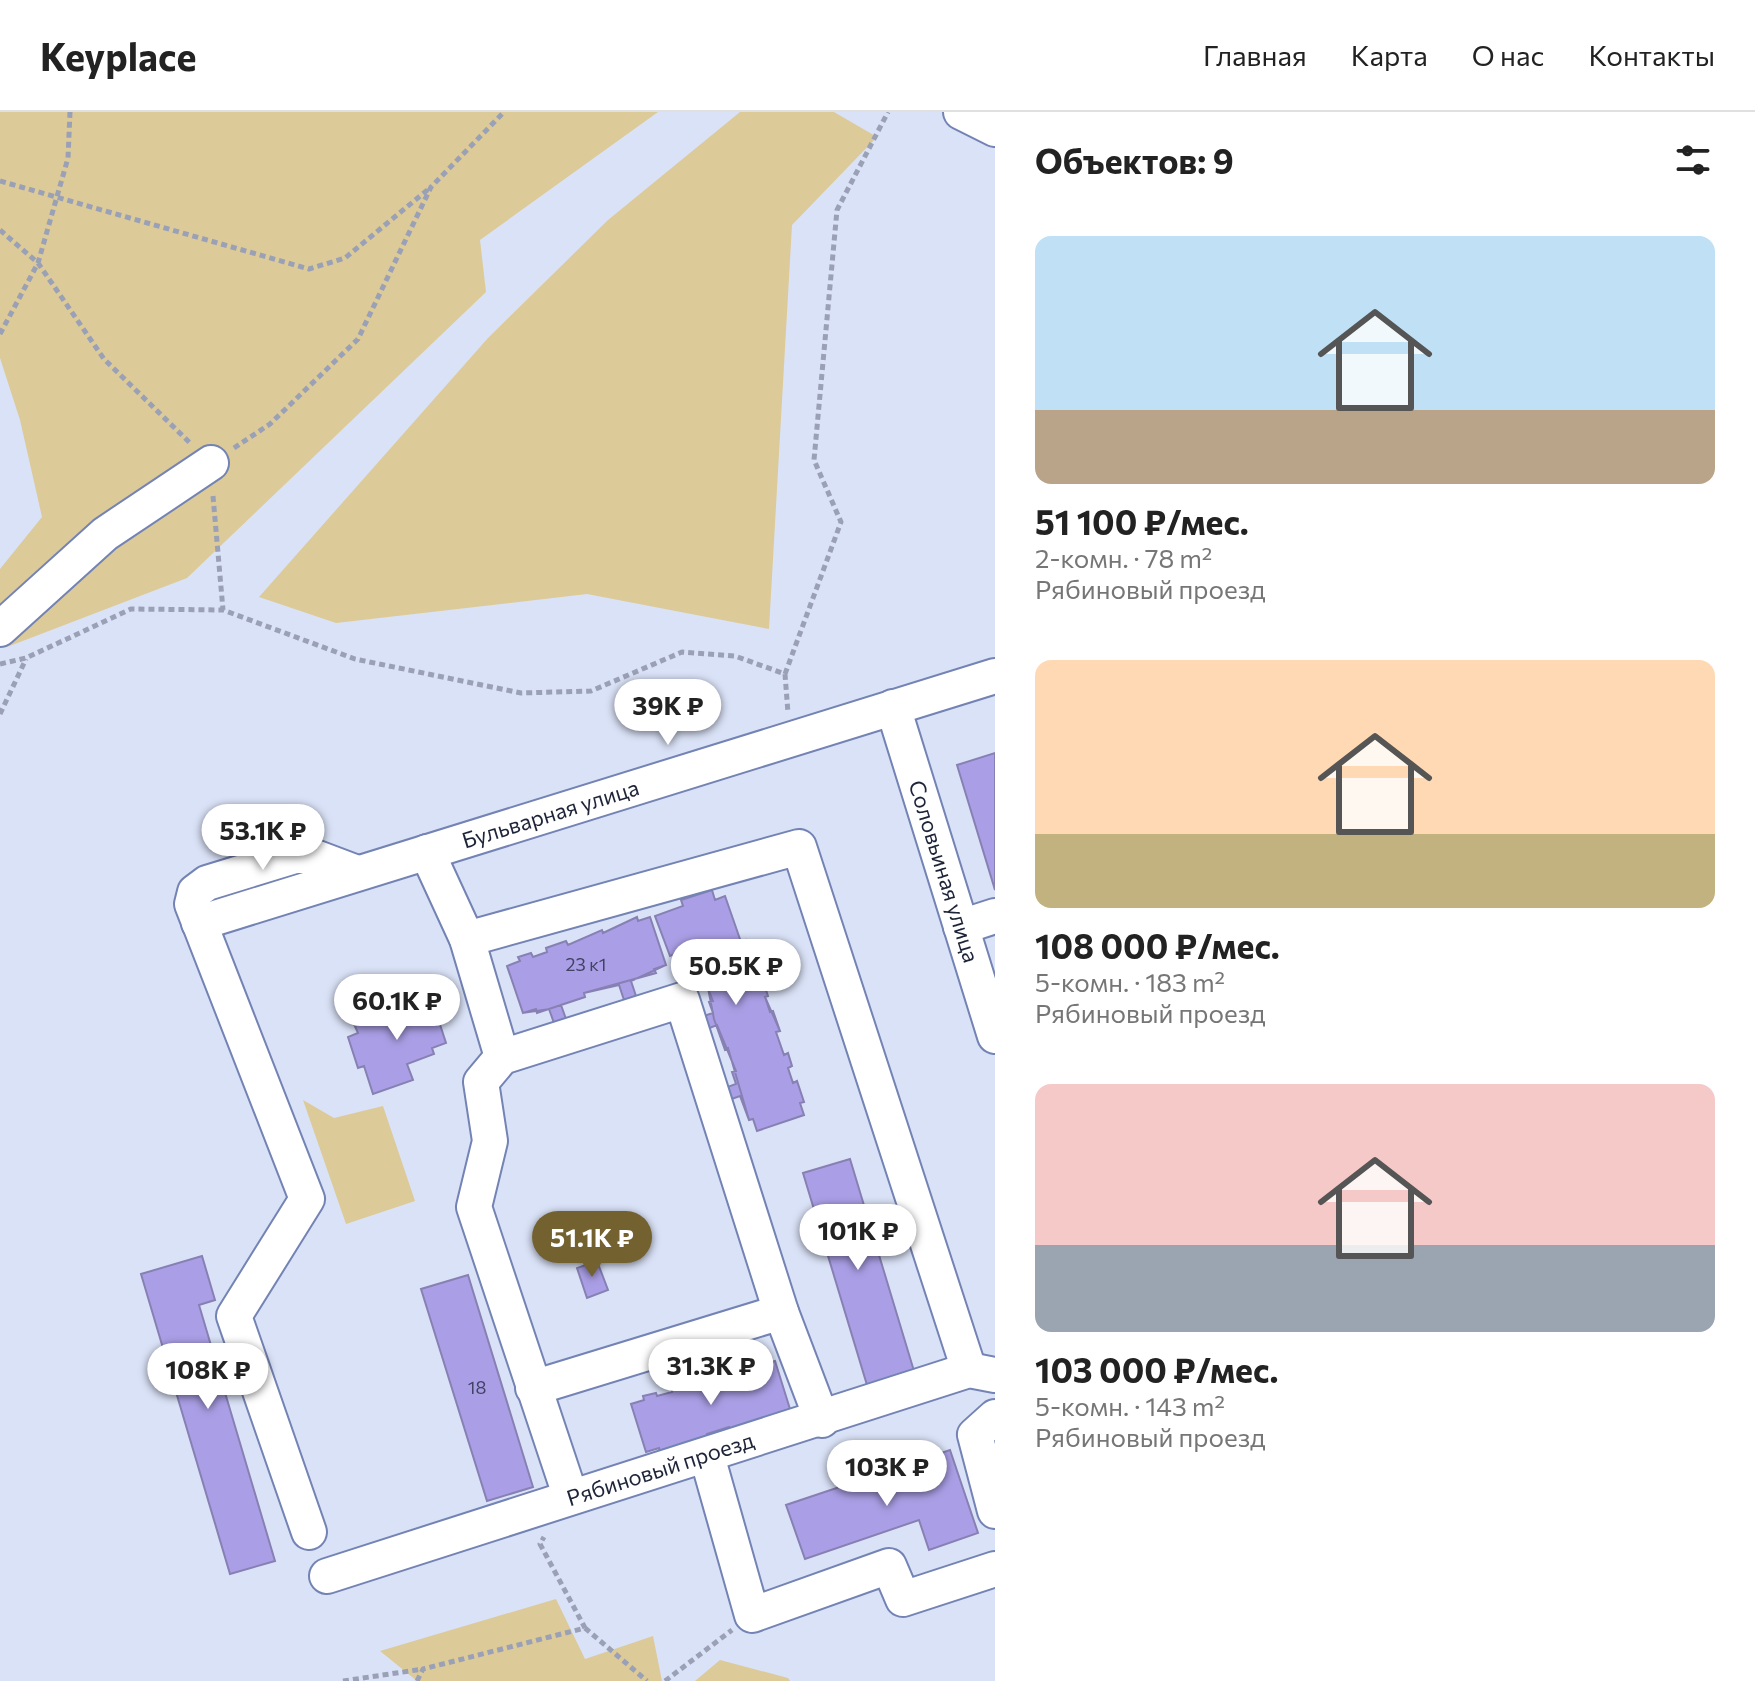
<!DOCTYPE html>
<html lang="ru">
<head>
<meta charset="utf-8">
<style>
	:root { --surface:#fff; --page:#f6f6f6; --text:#222; --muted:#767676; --line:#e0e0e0; --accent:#736230 }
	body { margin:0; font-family:Commissioner,sans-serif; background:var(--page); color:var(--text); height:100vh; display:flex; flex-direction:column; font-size:30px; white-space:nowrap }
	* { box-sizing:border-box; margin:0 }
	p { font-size:26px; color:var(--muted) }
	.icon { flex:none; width:44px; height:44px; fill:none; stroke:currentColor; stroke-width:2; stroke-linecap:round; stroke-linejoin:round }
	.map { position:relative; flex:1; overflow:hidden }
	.panel { display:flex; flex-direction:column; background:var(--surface); width:760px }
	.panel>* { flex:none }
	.price { position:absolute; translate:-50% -68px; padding:0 18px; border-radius:28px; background:#fff; color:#222; font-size:26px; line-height:52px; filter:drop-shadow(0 2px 4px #0008) }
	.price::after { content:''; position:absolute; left:50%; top:48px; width:24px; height:18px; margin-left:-12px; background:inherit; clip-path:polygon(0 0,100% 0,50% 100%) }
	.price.active { background:var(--accent); color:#fff }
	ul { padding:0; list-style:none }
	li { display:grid; align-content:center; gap:16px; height:424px; padding:0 40px }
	li span { display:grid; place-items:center; height:248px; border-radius:16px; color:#555 }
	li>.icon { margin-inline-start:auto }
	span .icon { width:144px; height:144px; fill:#fffc; stroke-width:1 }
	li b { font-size:34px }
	h2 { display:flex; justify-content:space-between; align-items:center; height:96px; padding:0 40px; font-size:34px }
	header { display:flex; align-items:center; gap:48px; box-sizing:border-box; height:112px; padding:0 40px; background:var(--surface); border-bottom:2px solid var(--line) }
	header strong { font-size:38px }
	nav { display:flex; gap:44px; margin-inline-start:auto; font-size:28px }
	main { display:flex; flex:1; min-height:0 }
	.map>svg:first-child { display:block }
</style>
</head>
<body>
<header>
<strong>Keyplace</strong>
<nav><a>Главная</a><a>Карта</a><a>О нас</a><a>Контакты</a></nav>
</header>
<main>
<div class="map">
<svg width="995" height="1569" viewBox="0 0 995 1569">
	<rect width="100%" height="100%" fill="#dae2f7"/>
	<path fill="#dcca98" d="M0,0H658L480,128L486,180L187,466L7,535L0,530V457L42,405L20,308L0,246Z
		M740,0H834L877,25L792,113L769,517L587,482L336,511L259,485L488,226L608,108Z
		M303,988L334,1006L383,994L415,1089L346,1112Z
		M556,1487L585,1547L653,1524L662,1569H417L380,1539Z
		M720,1548L788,1566L790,1569H695Z"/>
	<path fill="#aa9fe6" stroke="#8780b3" stroke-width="2" d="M995,641V778L957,653Z
		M712,778L715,788L725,784L741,830L746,828L756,860L707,876L702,862L696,864L686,837L670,844L655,804L683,794L681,788Z
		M712,778L715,788L725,784L741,830L746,828L760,873L764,872L768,884L765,885L770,900L773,899L780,919L776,920L784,943L788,941L792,954L788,956L793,971L797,969L804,990L800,991L804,1003L757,1019L753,1007L749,1008L740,984L726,989L722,977L736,972L732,960L736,959L717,913L702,919L698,906L713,901L709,890L713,889L702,862L696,864L692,852L686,854L682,843L687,842L686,837L670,844L655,804L683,794L681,788Z
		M637,805L638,809L650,805L666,853L654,857L656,861L584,881L585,885L537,901L536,897L523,901L507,854L520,849L518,845L531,841L533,845L547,840L546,836L566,829L568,833L602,818L603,821Z
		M637,805L638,809L650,805L666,853L631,869L636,884L624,888L619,873L584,881L585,885L561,893L566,907L554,911L549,897L523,901L507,854L520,849L518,845L531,841L533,845L547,840L546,836L566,829L568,833L602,818L603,821Z
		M756,860L760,873L764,872L768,884L765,885L780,919L776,920L784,943L788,941L792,954L788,956L793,971L797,969L804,990L800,991L804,1003L757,1019L753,1007L749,1008L728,936L725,938L714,907L708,876Z
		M430,882L446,931L432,936L434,942L407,952L413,968L373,982L364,954L358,956L348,925L358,921L354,912L401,897L399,892Z
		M430,882L446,931L432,936L434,942L407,952L413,968L373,982L364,954L358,956L348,925L358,921L354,912L401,897L399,892Z
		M850,1047L914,1259L867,1273L803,1061Z
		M202,1144L215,1188L199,1193L275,1449L230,1462L141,1162Z
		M597,1149L608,1178L587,1186L577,1156Z
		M468,1163L533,1375L487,1389L421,1177Z
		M763,1248L764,1252L775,1249L790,1297L778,1301L779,1305L731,1319L729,1315L707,1322L708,1326L660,1340L659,1336L646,1340L631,1292L644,1288L643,1284L656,1281L657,1284L672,1280L671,1276L715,1267L714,1263L743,1259L742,1255Z
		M950,1338L978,1421L929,1438L919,1408L805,1447L786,1393Z"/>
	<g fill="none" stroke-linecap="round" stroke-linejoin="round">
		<defs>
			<g id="minor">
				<path d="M961,0L995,17"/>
				<path d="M0,517L105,422L211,351"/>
				<path id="s1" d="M893,595L995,924"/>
				<path d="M427,740L467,827L502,945"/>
				<path id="s2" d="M199,811L995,564"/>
				<path d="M961,815L995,804"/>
				<path d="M467,827L799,735L969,1258"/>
				<path d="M533,1276L781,1200"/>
				<path d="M995,1305L975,1323L995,1399"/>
				<path d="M707,1344L752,1503L889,1454L903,1487L995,1457"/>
				<path d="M570,1383L474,1095L490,1029L481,970L502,945L682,888L781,1200L822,1308"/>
				<path d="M309,1420L234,1204L307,1087L192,792L195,780L207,771L295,744H312L357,761"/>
				<path id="s3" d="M327,1464L969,1258L995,1263"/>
			</g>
		</defs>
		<use href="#minor" stroke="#7383b4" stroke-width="38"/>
		<path stroke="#9aa1b6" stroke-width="5" stroke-dasharray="6 4" stroke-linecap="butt" d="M0,69L309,157L345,146L431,75
			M0,118L38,151L104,247L190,331
			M0,222L38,151L68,46L70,0
			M234,336L270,312L358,227L431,75L504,0
			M213,384L223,498
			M0,552L26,546L131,497L223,498L355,547L521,581L591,579L682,540L735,544L785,562L788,601
			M785,562L841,410L814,348L837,98L888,0
			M0,602L26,547
			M585,1516L647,1569
			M343,1569L423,1557
			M417,1569L423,1557L585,1516L540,1432L544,1425
			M665,1569L732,1518"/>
		<use href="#minor" stroke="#fff" stroke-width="34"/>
	</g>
	<g text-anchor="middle" stroke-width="8" stroke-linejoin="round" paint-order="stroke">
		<g font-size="18" fill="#414364">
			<text x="586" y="859">23 к1</text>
			<text x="477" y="1282">18</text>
		</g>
		<g font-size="22" fill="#1e2438" stroke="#fff">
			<text dy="8" stroke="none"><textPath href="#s2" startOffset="368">Бульварная улица</textPath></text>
			<text dy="8" stroke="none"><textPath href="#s1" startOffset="172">Соловьиная улица</textPath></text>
			<text dy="8" stroke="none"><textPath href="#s3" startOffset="350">Рябиновый проезд</textPath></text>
		</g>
	</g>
</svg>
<b class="price" style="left:668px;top:635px">39K ₽</b>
<b class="price" style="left:263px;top:760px">53.1K ₽</b>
<b class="price" style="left:736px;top:895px">50.5K ₽</b>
<b class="price" style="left:397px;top:930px">60.1K ₽</b>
<b class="price" style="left:858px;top:1160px">101K ₽</b>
<b class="price active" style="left:592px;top:1167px">51.1K ₽</b>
<b class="price" style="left:711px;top:1295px">31.3K ₽</b>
<b class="price" style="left:208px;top:1299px">108K ₽</b>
<b class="price" style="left:887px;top:1396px">103K ₽</b>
</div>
<section class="panel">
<h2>Объектов: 9<svg class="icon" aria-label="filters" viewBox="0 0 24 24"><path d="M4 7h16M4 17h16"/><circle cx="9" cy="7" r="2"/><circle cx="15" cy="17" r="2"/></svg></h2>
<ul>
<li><span style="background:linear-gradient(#bfe0f5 70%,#b9a48a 0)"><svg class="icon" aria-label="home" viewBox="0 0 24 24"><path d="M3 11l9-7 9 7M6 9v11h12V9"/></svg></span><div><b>51 100 ₽/мес.</b><p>2-комн. · 78 m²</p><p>Рябиновый проезд</p></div></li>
<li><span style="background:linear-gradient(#ffd9b3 70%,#c2b280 0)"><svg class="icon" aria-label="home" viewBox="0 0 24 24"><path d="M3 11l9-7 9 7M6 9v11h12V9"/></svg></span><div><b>108 000 ₽/мес.</b><p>5-комн. · 183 m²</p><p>Рябиновый проезд</p></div></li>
<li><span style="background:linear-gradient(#f6c9c9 65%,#9aa5b1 0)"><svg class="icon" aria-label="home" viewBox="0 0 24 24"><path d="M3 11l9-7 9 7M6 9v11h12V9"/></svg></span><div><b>103 000 ₽/мес.</b><p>5-комн. · 143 m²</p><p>Рябиновый проезд</p></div></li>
</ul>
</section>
</main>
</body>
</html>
